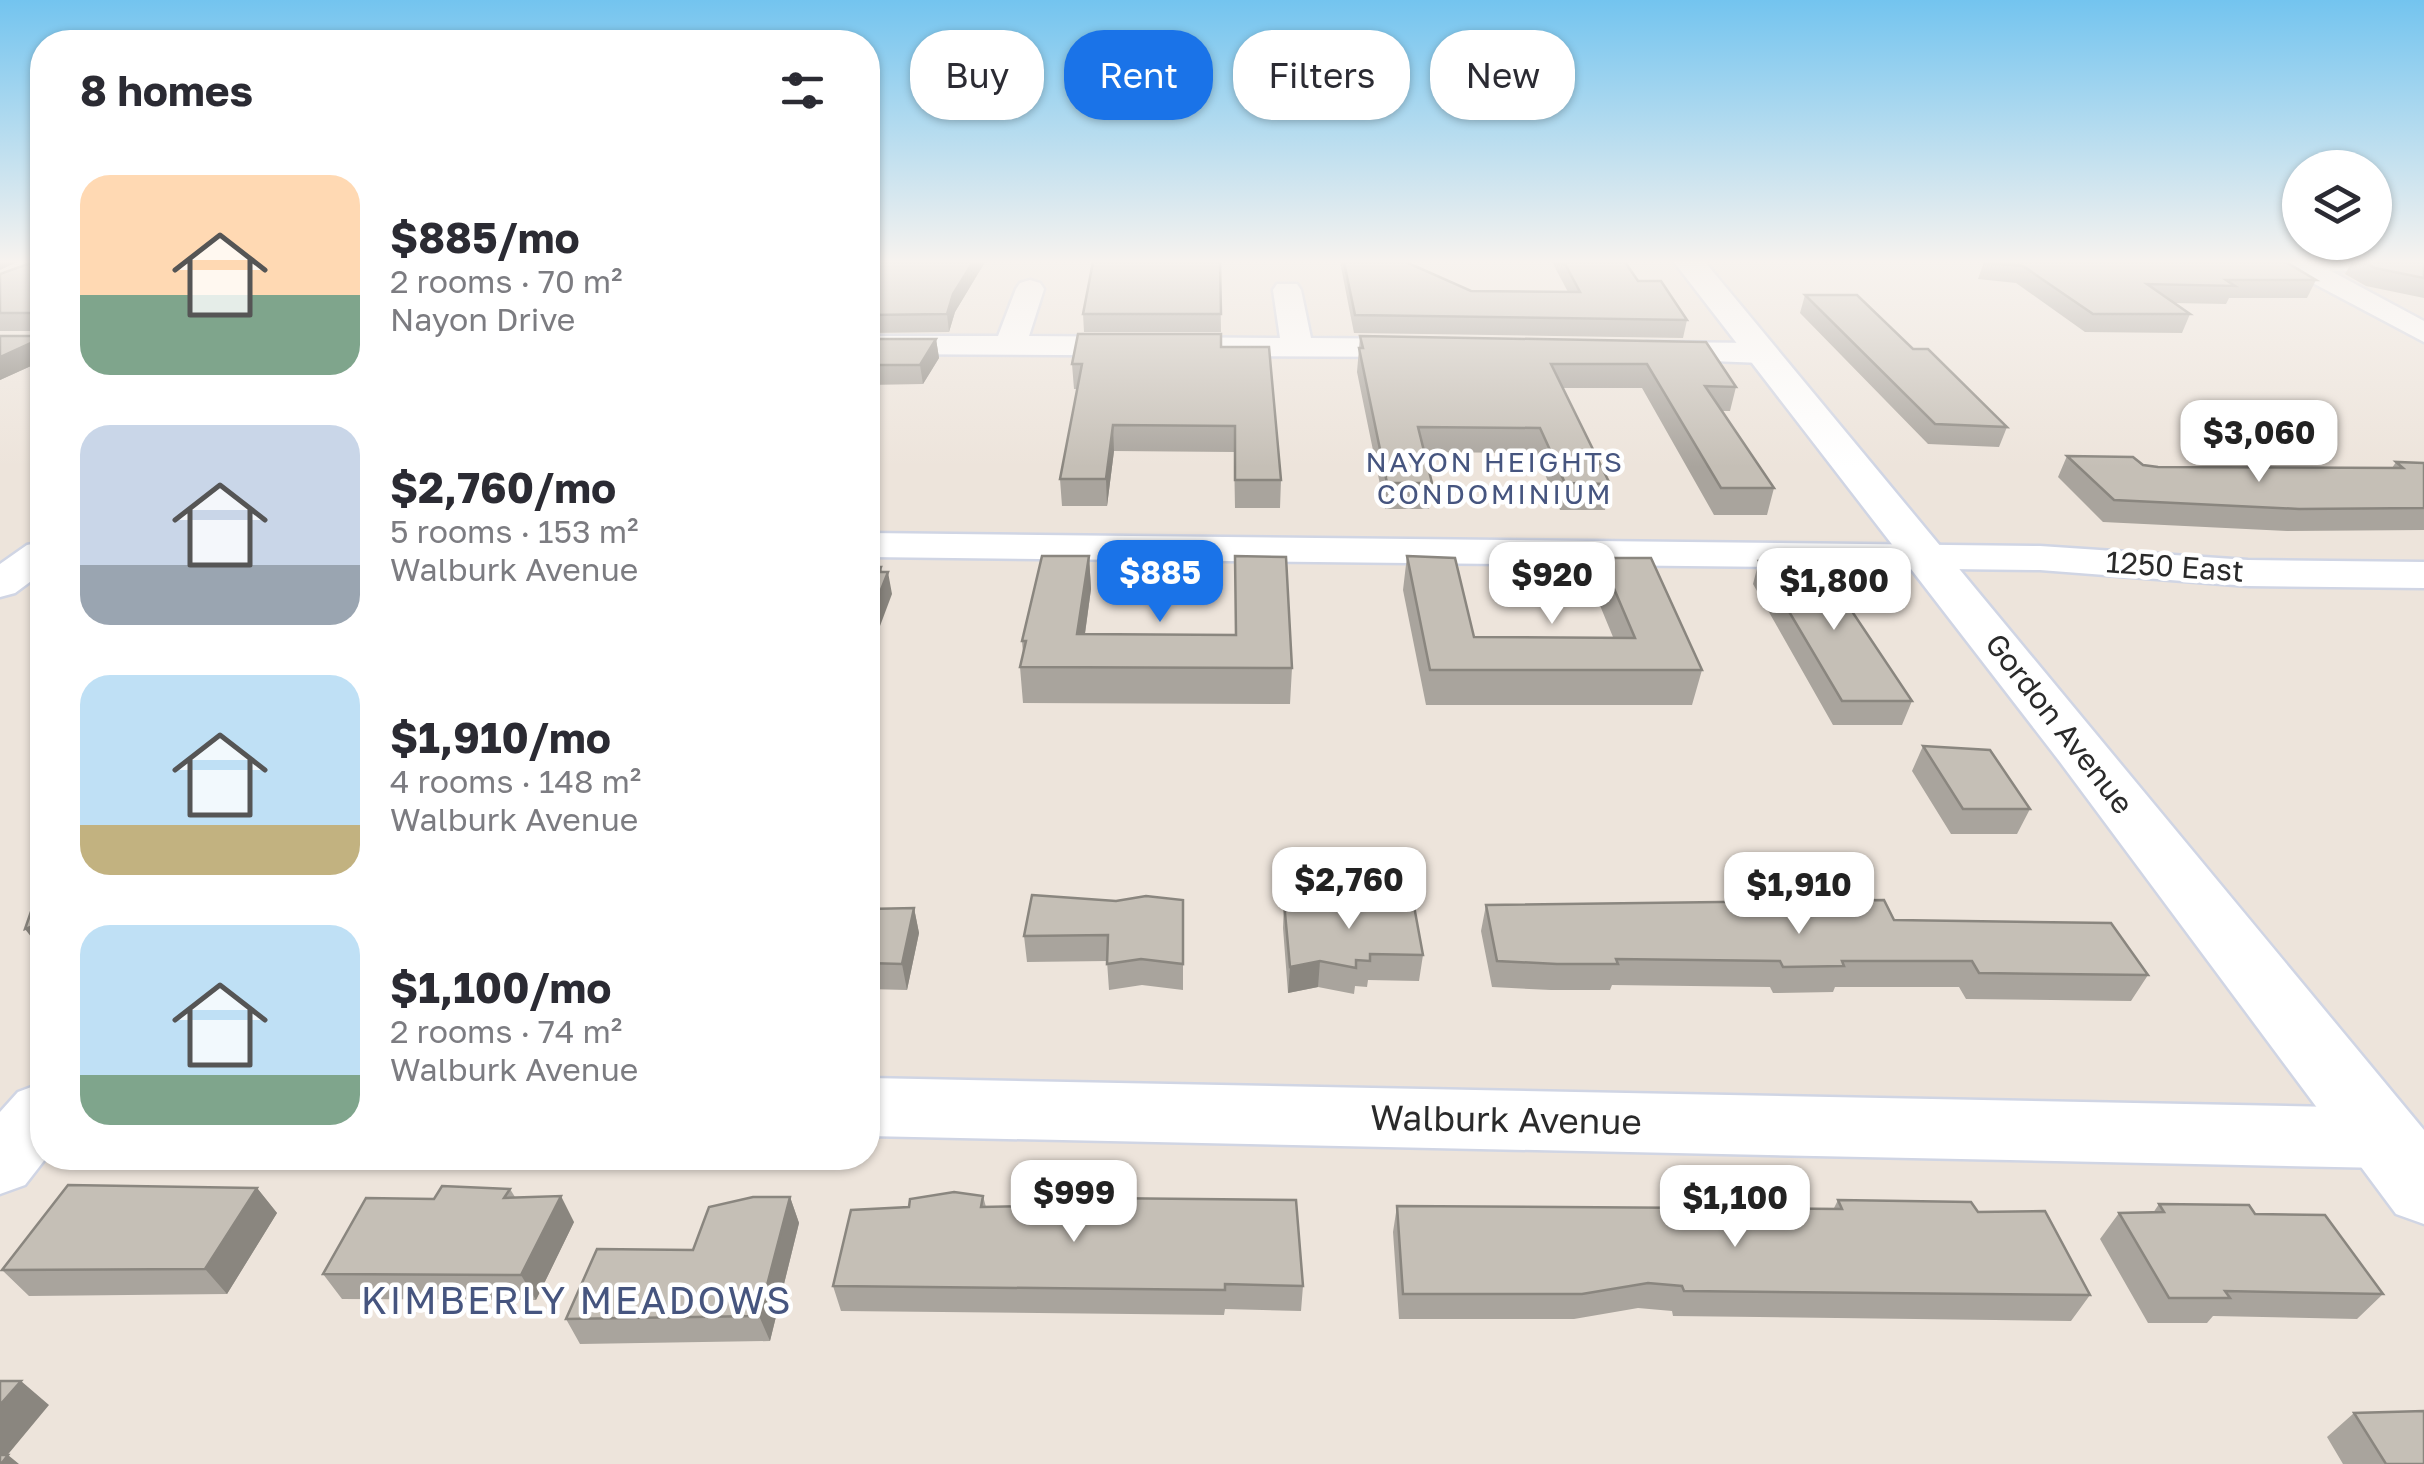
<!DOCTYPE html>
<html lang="en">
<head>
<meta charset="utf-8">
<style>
	:root { --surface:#fff; --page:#f7f7f7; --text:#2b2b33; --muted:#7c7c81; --accent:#1a73e8 }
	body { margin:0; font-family:"Golos Text",sans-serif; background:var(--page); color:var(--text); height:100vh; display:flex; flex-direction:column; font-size:38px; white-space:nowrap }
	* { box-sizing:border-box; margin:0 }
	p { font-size:32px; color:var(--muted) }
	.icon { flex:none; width:55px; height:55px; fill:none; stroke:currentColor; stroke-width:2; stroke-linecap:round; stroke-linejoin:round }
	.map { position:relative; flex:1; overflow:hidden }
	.details { position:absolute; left:30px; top:30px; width:850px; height:1140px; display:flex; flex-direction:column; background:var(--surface); border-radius:40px; box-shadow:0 2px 8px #0004 }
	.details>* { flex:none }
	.guide { position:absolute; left:910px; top:30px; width:950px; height:90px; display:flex; gap:20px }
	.buttons { position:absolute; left:2282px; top:150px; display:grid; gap:20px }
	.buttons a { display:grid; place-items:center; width:110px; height:110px; border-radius:50%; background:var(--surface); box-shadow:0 2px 8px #0004; font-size:50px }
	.price { position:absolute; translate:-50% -85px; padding:0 22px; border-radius:20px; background:#fff; color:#222; font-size:32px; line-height:65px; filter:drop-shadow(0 2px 5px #0008) }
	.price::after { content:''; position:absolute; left:50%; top:60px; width:30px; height:22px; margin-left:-15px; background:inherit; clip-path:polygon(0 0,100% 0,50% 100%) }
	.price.selected { background:var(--accent); color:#fff }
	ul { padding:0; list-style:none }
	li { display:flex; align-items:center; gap:30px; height:250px; padding:0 50px }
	li span { display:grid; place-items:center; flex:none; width:280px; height:200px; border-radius:30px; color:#555 }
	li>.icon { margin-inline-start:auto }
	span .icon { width:120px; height:120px; fill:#fffc; stroke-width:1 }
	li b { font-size:42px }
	h2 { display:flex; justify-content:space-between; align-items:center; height:120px; padding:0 50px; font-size:42px }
	.chip { padding:0 35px; border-radius:40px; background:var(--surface); box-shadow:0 2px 8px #0004; font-size:35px; line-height:90px }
	.chip.selected { background:var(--accent); color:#fff }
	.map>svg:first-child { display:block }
</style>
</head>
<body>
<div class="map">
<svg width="2424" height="1464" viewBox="0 0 2424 1464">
	<rect width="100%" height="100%" fill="#ede4db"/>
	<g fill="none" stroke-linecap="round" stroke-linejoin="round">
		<defs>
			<path id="street" d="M2100,262H2402L2388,270L2331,271L2424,321V342L2292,272L2165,273L2114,270Z
				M1030,280L1040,283L1044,289L1029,336L1280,338L1273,290L1277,284H1297L1301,290L1311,338L1427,339L1438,341L1443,348L1438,355L1427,357L868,354V336H998L1016,289L1020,283Z
				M1647,342L1762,343L1773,346L1778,353L1773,360L1762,363L1636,358L1631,351L1636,344Z
				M868,533L2040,546L2248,560L2424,562V588L2248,586L2040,570L868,557Z
				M42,542V573L15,593L0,597V564L27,545Z
				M868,1078L2384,1108L2409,1117L2419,1138L2409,1159L2384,1168L868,1136Z
				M42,1083V1158H46L25,1185L0,1194V1112L18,1092Z"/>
			<path id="secondary" d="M1674,262H1705L2424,1130V1224L2396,1214L2060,762Z"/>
		</defs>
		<use href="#street" stroke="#d0d5e4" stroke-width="5"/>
		<use href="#secondary" stroke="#d0d5e4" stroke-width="5"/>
		<use href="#street" fill="#fff" fill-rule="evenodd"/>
		<use href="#secondary" fill="#fff" fill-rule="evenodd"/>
	</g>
	<path fill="#a9a49d" d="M33,262L42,361L0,380V336H34V331H0V274Z
		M868,262H985L955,312L949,332L868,333Z
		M1220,262L1221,332H1084L1083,314Z
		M1340,262H1406L1471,291L1568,292L1552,262H1625L1638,281L1687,320L1683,338L1354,333Z
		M1984,262L2316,280L2307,298H2229L2226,304L2173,303L2190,314L2182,333L2085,332L2016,283L1978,279Z
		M2352,262H2424V298L2366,286L2345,274Z
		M1805,295L1913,349L2007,427L1999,447L1928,444L1800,313Z
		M1360,336L1706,342L1736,387L1730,411H1722L1774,488L1767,515H1714L1642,388H1563L1610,484L1605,510H1560L1536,453L1424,452L1432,483L1429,509H1385L1357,372Z
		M868,339H936L939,358L923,384L868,385Z
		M1221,347L1281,480L1280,508H1235L1234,452L1114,451L1107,506H1062L1060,479L1077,389H1074L1072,364Z
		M2067,456L2158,467L2392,468L2396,462L2424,463V530L2287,531L2103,522L2058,477Z
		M1089,556L1091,589L1085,634L1235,635L1292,668L1290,704L1023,703L1020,667L1023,653L1022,641Z
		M1407,556L1474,637H1613L1594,591L1601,558L1702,670L1692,705H1426L1403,590Z
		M1759,561L1912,701L1902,725H1833L1753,584Z
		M1923,746L2030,809L2017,834H1951L1912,771Z
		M1183,900V990L1142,985L1109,990L1107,961L1027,962L1024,936L1116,901Z
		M1284,902L1423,955L1419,981L1368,980L1367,987L1355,986L1354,994L1318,987L1288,993L1283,928Z
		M1486,905L1894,920L2148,975L2131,1001L1966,999L1959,987H1835L1833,992L1773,993L1770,987L1612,985L1610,990H1551L1492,987L1481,931Z
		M914,908L919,933L907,990L868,989V909Z
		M257,1188L277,1213L227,1294L29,1296L2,1270Z
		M510,1189L515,1197L574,1222L536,1300L342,1299L323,1274L434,1199Z
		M983,1196L986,1207L1303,1286L1301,1311L1225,1309L1224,1315L841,1311L833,1286L909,1207Z
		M790,1197L799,1223L770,1341L580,1344L566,1319Z
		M1838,1200L1978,1212L2090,1295L2071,1321L1673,1316L1672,1311L1638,1308L1574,1319H1399L1393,1232L1397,1206L1834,1208Z
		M2159,1204L2255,1214L2383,1294L2357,1319L2213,1316L2207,1323H2148L2100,1239L2119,1213H2153Z
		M2354,1413L2424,1464H2343L2327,1437Z"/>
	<path fill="#8a867f" d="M0,262H17L0,270Z
		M973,262H985L955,312L949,332L947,314L953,294Z
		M42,338V361L0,380V357Z
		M936,339L939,358L923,384L920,365Z
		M1113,425L1114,451L1107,506L1106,479Z
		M1089,556L1091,589L1080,669L1077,634Z
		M881,567L884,583L888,572L892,594L868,658V623Z
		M914,908L919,933L907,990L902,964Z
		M42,923V951L25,929Z
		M1320,961L1318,987L1288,993L1290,967Z
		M257,1188L277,1213L227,1294L205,1269Z
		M561,1196L574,1222L536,1300L521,1275Z
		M790,1197L799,1223L770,1341L759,1316Z
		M21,1381L49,1405L0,1464V1405Z
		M8,1455L19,1464H1Z"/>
	<path fill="#c5bfb6" stroke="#8a867f" stroke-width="2.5" d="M33,262H42V338L0,357V336H34L35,313H0V274Z
		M868,262H973L953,294L947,314L868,315Z
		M1093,262H1220L1221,314H1083Z
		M1344,262H1406L1471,291L1580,292L1564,262H1625L1638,281H1661L1687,320L1355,315Z
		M1984,262H2286L2316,280H2226L2235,286L2147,284L2190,314H2093L2023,266Z
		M2364,262H2424V278L2375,268Z
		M1805,295H1857L1913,349H1928L2007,427L1935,424Z
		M1078,334H1221V347H1269L1281,480H1235V426L1113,425L1106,479H1060L1082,364H1072Z
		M1360,336L1706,342L1736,387L1705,386L1774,488H1721L1647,364H1551L1610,484L1565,483L1540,428L1418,427L1432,483H1387L1359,348H1363Z
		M868,339H936L920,365H868Z
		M2067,456L2133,457L2143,465L2158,467L2403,468L2396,462L2424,463V508L2299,509L2114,500Z
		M1042,556H1089L1077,634L1236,635L1235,556L1286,557L1292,668L1020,667L1026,641H1022Z
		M1407,556L1455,558L1474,637L1635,638L1601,558H1651L1702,670H1430Z
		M1759,561L1819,562L1912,701H1842Z
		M868,567H881L879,572H888L868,623Z
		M1923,746L1990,750L2030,809H1963Z
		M42,882V923L25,929L41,883Z
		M1032,895L1116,901L1146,896L1183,900V964L1141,959L1107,964L1108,935L1024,936Z
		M1884,900L1894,920L2111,923L2148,975L1979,973L1972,961H1842L1844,966L1783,967L1780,961L1616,959L1618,964H1557L1497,961L1486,905Z
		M1345,901L1352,906H1414L1423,955L1370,954V961L1356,960V968L1320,961L1290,967L1284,902Z
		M914,908L902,964L868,963V909Z
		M68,1185L257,1188L205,1269L2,1270Z
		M442,1186L510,1189L504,1198L561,1196L521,1275L323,1274L366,1198L434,1199Z
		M954,1192L983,1196L981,1207L1096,1205L1097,1198L1296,1200L1303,1286L1225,1284V1290L833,1286L851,1210L909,1207L910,1199Z
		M753,1197H790L759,1316L566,1319L597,1249L693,1250L709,1207Z
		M1838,1200L1971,1202L1978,1212L2045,1211L2090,1295L1684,1291L1682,1286L1648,1283L1582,1294H1403L1397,1206L1842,1209Z
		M2159,1204L2249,1205L2255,1214L2325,1215L2383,1294L2225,1291L2230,1298H2169L2119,1213L2164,1212Z
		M0,1381H21L0,1405Z
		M2424,1411V1464H2386L2354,1413Z
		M0,1455H8L1,1464H0Z"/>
	<linearGradient id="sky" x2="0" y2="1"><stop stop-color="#73c4ef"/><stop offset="0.56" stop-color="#f7f3ef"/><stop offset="1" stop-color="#f7f3ef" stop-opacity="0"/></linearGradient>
	<rect width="2424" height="467" fill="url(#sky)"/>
	<g text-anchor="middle" stroke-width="9" stroke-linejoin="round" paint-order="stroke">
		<g font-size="28" letter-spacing="2.5" fill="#46557f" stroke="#fff">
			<text x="1495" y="472">NAYON HEIGHTS<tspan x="1495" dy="32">CONDOMINIUM</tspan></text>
		</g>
		<g font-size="30" fill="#2a2a2a" stroke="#fff">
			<text transform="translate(2175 567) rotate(4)" y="10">1250 East</text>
			<text transform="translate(2059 724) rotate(52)" y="10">Gordon Avenue</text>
		</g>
		<g font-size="35" fill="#2a2a2a" stroke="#fff">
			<text transform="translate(1506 1120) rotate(1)" y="12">Walburk Avenue</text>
		</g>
		<g font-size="38" letter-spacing="2.5" fill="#46557f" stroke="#fff">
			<text x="577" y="1314">KIMBERLY MEADOWS</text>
		</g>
	</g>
</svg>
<div class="buttons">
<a><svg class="icon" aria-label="layers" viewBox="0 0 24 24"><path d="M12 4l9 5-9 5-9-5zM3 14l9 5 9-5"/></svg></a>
</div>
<b class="price" style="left:2259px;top:485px">$3,060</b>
<b class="price selected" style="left:1160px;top:625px">$885</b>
<b class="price" style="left:1552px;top:627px">$920</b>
<b class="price" style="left:1834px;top:633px">$1,800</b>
<b class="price" style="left:1349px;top:932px">$2,760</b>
<b class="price" style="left:1799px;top:937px">$1,910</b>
<b class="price" style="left:1074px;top:1245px">$999</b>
<b class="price" style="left:1735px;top:1250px">$1,100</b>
<div class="guide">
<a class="chip">Buy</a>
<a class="chip selected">Rent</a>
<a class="chip">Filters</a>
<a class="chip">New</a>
</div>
<section class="details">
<h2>8 homes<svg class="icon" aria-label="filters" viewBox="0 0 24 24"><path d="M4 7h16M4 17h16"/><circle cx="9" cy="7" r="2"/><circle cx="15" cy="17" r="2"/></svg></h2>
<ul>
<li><span style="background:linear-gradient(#ffd9b3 60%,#7fa58c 0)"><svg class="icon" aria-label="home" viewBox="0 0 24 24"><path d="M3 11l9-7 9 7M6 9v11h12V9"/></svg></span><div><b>$885/mo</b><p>2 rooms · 70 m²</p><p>Nayon Drive</p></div></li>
<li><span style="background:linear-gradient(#c9d6e8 70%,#9aa5b1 0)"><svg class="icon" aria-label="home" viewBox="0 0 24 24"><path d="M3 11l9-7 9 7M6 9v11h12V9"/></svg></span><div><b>$2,760/mo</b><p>5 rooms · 153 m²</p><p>Walburk Avenue</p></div></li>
<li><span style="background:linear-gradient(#bfe0f5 75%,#c2b280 0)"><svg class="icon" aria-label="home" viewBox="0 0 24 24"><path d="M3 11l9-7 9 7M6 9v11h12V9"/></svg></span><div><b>$1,910/mo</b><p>4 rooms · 148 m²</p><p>Walburk Avenue</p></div></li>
<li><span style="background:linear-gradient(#bfe0f5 75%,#7fa58c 0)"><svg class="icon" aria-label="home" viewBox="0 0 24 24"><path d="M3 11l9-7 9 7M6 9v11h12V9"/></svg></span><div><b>$1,100/mo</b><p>2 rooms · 74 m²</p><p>Walburk Avenue</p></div></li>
</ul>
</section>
</div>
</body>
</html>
